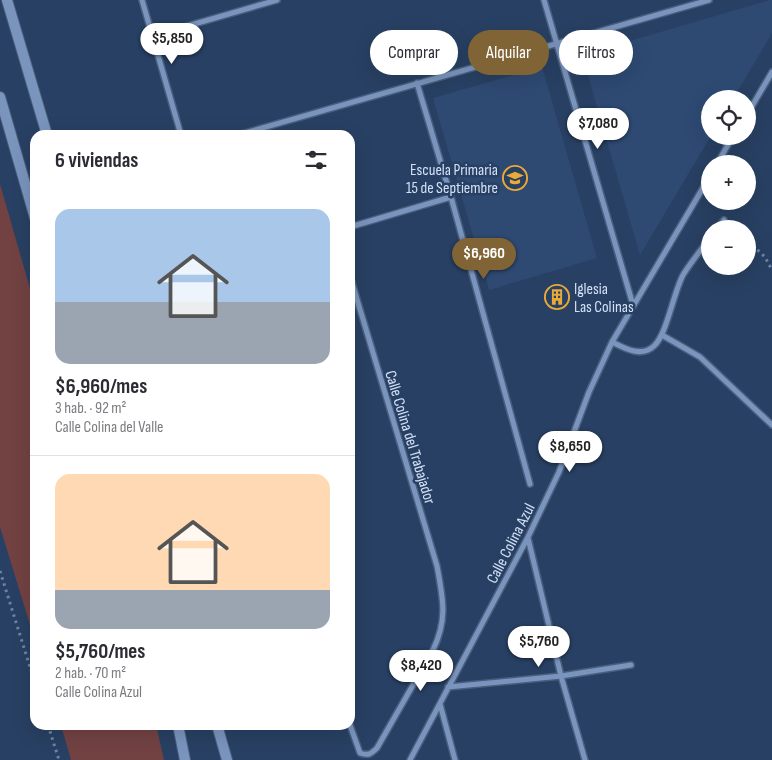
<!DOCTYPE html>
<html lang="es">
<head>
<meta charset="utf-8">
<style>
	:root { --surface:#fff; --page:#f7f7f7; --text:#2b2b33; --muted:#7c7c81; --line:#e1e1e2; --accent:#806435 }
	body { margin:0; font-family:"Sofia Sans Condensed",sans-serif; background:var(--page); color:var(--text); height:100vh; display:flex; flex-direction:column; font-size:19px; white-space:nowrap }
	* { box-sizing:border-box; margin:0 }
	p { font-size:16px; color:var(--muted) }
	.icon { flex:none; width:28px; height:28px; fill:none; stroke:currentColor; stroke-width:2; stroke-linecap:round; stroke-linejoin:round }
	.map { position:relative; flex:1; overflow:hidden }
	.details { position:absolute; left:30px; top:130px; width:325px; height:600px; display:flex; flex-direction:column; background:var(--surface); border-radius:15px; box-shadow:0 5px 20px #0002 }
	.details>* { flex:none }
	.guide { position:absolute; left:370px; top:30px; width:326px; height:45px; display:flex; gap:10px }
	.buttons { position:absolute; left:701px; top:90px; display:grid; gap:10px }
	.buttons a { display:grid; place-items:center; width:55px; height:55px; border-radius:50%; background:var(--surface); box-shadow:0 5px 20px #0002; font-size:25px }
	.price { position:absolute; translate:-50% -42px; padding:0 11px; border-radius:18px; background:#fff; color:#222; font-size:16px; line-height:32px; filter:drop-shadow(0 1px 2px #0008) }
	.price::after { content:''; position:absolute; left:50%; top:30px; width:15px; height:11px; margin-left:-8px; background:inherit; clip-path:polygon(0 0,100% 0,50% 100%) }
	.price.current { background:var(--accent); color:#fff }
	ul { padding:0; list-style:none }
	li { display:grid; align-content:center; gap:10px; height:265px; padding:0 25px }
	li+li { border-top:1px solid var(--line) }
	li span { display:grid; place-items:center; height:155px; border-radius:15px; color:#555 }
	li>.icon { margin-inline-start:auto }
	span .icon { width:90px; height:90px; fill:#fffc; stroke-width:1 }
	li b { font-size:21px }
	h2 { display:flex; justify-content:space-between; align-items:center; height:60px; padding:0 25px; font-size:21px }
	.pill { padding:0 18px; border-radius:22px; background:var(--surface); box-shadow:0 5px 20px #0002; font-size:18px; line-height:45px }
	.pill.current { background:var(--accent); color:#fff }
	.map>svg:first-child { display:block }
</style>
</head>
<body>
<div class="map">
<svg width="772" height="760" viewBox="0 0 772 760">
	<rect width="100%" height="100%" fill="#284063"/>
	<path fill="#2e4a73" d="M770,0H772V33L733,99H710L711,136L640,255L582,55Z
		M542,67L597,258L489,290L433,98Z"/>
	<path fill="#724243" d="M0,184L35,306V641L0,527Z
		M61,725H156L164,760H71Z"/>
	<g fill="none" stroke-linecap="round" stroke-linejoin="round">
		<defs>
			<path id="street" d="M142,0L181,135
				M544,0L633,305
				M153,36L277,0
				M417,83L451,197L530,484
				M748,113L772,72
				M238,135L709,0
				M717,164L733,136
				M350,227L451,197
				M717,229L724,220
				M350,276L437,566C443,599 448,619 433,650L377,748C371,754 368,756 360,753L350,725
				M662,335L700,357L772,425
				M612,342C624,348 641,358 654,346C667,334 673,294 683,275C691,262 701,250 710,238
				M528,538L561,676L585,760
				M448,687L561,676L631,665
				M440,704L455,760
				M410,760L528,537L559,472L589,392L612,342L710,176"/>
			<path id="secondary" d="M7,0L47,135
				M0,97L35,218
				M178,725L185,760
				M217,725L227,760"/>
		</defs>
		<use href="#street" stroke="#4a5e7c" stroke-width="8"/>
		<use href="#secondary" stroke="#4a5e7c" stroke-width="12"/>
		<path stroke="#6f83a1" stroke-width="3" stroke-dasharray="2.5 4" stroke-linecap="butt" d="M748,241L765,257L772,270
			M0,571L35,683
			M48,725L59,760"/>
		<use href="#street" stroke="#7994bd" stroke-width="5"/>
		<use href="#secondary" stroke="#7994bd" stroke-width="10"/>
	</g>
	<defs>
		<symbol id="school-ring" viewBox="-11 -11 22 22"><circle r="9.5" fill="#284063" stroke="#e9aa38" stroke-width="1.5"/><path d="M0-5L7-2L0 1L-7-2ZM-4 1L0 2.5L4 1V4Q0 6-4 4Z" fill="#e9aa38"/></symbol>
		<symbol id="building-ring" viewBox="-11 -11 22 22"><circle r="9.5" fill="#284063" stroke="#e9aa38" stroke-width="1.5"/><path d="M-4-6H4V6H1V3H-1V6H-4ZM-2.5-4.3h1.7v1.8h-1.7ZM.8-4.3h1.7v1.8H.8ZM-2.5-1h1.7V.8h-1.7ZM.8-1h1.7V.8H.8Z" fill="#e9aa38"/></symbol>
	</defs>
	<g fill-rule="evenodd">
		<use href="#school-ring" x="501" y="164" width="28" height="28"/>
		<use href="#building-ring" x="543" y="283" width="28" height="28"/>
	</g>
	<g text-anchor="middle" stroke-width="5" stroke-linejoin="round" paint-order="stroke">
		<g font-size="16" fill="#d3e1f7" stroke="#284063" text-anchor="end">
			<text x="498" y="175">Escuela Primaria<tspan x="498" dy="18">15 de Septiembre</tspan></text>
			<text x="574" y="294" text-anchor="start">Iglesia<tspan x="574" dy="18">Las Colinas</tspan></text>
		</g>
		<g font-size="16" fill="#d3e1f7" stroke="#284063">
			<text transform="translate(411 437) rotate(73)" y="6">Calle Colina del Trabajador</text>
			<text transform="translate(510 543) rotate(-63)" y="6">Calle Colina Azul</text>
		</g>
	</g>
</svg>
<div class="buttons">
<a><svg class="icon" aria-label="locate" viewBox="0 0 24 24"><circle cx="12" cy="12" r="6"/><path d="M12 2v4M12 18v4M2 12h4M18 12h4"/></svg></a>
<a>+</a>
<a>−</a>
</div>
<b class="price" style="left:172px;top:65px">$5,850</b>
<b class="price" style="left:598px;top:150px">$7,080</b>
<b class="price current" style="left:484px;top:280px">$6,960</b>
<b class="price" style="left:570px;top:473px">$8,650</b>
<b class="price" style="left:539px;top:668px">$5,760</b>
<b class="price" style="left:421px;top:692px">$8,420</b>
<div class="guide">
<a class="pill">Comprar</a>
<a class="pill current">Alquilar</a>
<a class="pill">Filtros</a>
</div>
<section class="details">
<h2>6 viviendas<svg class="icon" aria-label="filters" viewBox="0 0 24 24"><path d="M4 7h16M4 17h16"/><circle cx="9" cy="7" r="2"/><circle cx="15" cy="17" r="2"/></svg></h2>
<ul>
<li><span style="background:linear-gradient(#a9c7e8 60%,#9aa5b1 0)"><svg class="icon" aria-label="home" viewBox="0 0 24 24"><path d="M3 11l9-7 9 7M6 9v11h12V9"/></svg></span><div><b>$6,960/mes</b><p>3 hab. · 92 m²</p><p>Calle Colina del Valle</p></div></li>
<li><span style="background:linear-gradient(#ffd9b3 75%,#9aa5b1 0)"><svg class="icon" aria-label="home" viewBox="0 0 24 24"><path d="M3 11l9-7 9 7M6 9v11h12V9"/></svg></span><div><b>$5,760/mes</b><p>2 hab. · 70 m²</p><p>Calle Colina Azul</p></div></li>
</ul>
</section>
</div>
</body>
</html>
